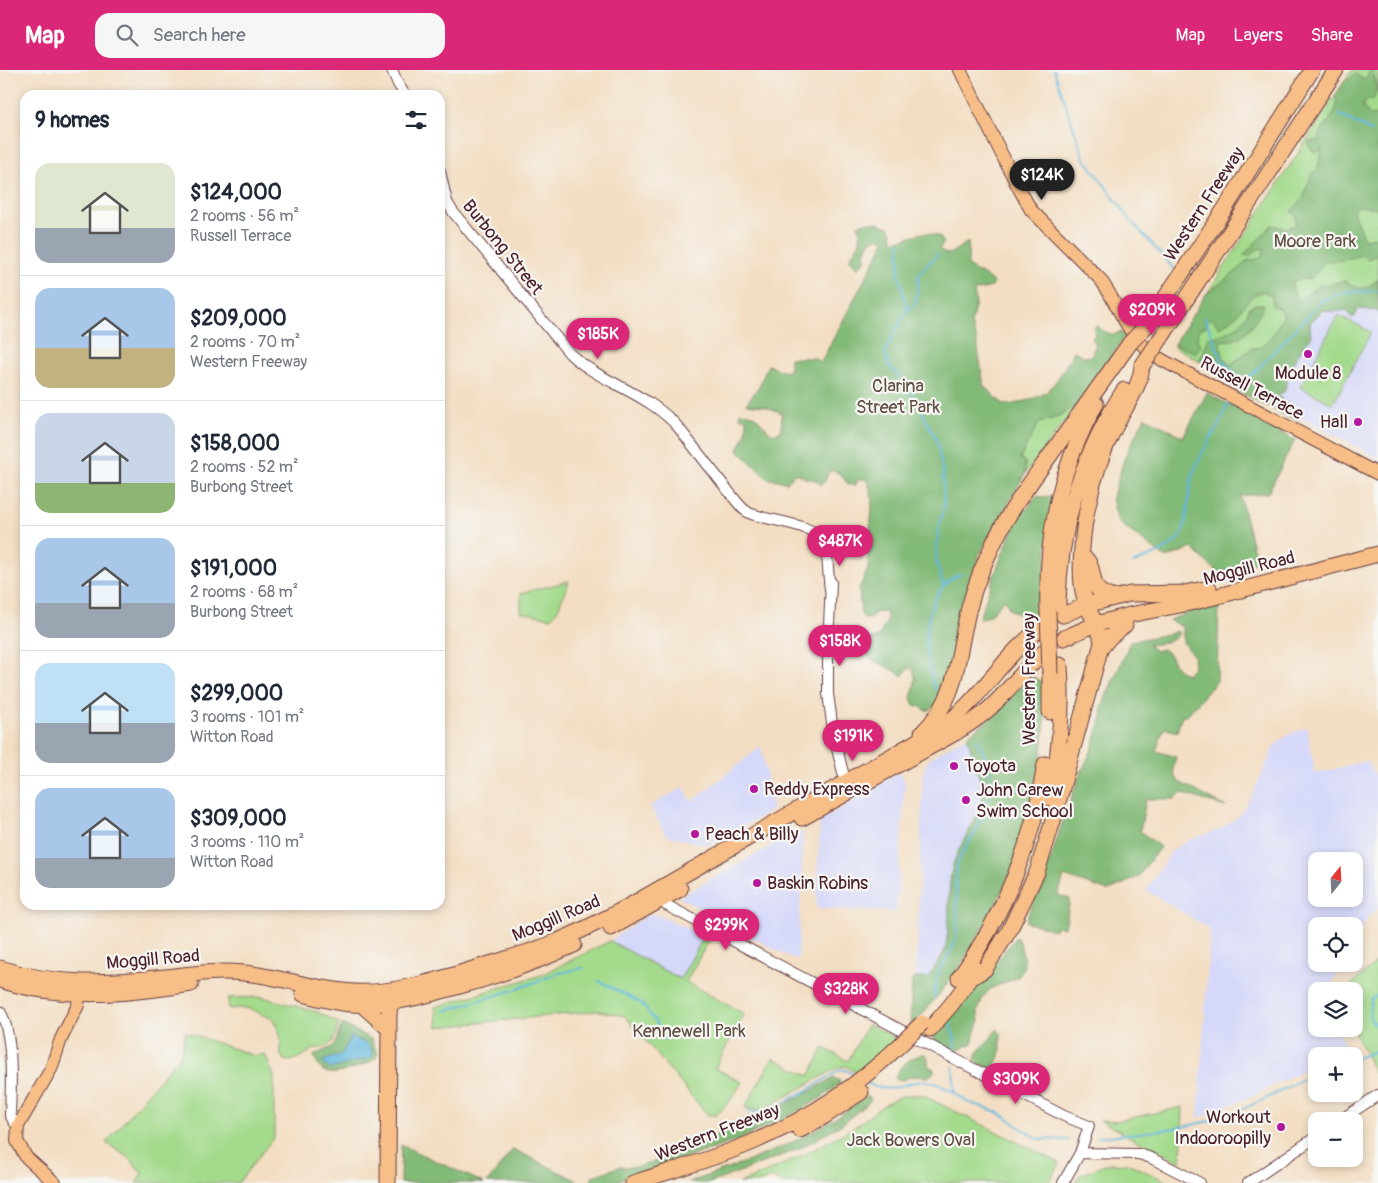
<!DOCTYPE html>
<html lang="en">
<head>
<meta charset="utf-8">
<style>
	:root { --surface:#fff; --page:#f6f6f7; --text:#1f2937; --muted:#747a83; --line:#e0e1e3; --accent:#db2777 }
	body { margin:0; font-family:Pangolin,sans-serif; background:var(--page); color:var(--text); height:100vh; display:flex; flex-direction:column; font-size:19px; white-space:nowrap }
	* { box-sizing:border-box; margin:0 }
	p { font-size:16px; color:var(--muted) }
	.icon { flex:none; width:28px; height:28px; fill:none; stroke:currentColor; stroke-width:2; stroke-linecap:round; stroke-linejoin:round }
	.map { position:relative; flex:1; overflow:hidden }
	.side { position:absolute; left:20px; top:20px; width:425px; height:820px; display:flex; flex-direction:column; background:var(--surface); border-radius:15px; box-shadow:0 2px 8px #0003 }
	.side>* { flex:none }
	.needle { width:32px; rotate:18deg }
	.fabs { position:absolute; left:1308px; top:782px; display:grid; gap:10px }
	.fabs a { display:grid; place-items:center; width:55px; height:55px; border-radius:10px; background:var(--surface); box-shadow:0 2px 8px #0003; font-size:25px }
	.price { position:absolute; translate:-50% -42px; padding:0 11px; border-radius:18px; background:var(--accent); color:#fff; font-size:16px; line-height:32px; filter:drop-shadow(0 1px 2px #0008) }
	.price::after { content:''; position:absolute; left:50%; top:30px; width:15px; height:11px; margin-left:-8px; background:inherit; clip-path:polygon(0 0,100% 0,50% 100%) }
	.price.current { background:#222; color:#fff }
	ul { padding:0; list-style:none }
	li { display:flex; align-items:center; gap:15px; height:125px; padding:0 15px }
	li+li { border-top:1px solid var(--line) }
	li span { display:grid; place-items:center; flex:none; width:140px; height:100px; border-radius:15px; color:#555 }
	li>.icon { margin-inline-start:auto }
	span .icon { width:60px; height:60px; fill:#fffc; stroke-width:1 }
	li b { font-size:21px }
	h2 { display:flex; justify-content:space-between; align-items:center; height:60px; padding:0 15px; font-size:21px }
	header { display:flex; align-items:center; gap:30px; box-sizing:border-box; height:70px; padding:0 25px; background:var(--accent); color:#fff }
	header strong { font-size:24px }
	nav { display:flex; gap:28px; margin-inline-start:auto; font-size:18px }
	.search { width:350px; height:45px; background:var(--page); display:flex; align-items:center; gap:12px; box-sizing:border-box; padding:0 18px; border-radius:15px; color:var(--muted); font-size:19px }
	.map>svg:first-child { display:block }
</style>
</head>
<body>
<header>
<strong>Map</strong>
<div class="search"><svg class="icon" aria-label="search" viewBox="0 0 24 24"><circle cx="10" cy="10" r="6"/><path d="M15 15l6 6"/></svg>Search here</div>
<nav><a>Map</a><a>Layers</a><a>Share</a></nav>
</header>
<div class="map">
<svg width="1378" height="1113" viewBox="0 0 1378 1113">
	<rect width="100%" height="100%" fill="#f6f6f2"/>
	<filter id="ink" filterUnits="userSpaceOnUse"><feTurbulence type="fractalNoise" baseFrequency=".02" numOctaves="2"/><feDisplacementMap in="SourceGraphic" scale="10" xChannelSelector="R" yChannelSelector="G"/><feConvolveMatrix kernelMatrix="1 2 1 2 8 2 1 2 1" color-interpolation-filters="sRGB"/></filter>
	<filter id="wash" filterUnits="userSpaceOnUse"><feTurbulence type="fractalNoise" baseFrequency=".0096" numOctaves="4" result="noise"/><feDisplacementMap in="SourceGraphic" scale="20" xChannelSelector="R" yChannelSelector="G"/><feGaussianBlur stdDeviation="1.12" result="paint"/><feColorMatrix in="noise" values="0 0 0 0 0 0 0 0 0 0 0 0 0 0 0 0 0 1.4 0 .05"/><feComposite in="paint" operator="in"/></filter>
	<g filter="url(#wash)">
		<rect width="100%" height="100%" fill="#f3dec3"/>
		<path fill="#d5d8f9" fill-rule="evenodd" d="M1378,231V388L1255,323L1321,235Z
			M1307,657L1315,704L1366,691L1378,709V838L1369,845L1354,873V856H1316V894H1343L1327,921H1316V959H1338L1345,977L1328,986H1316V993L1257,1024L1198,1048L1210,859L1146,820L1172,781L1187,771L1221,759L1240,745L1252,726L1275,675L1288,665ZM1354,791V829H1316V791Z
			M967,666L983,721V729L953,795L946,877L928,908H916L923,705L925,695L932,687Z
			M761,676L773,740L708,775L668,766L665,763L650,736L684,717L692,732Z
			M895,704H900L903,706L905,715L896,842L816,838L820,753L826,747Z
			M798,761L803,765L798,888L793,889L743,863L679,827Z
			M649,844L662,846L704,867L680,909L610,871Z"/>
		<path fill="#a3da8b" stroke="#767c5b" d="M1352,0H1378V231L1321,235L1255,323L1173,276Z
			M1338,245L1371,262L1333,334L1300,317Z
			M1077,335L1025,404V392L1020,388L1039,352L1055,348Z
			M569,511L558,539L551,548L521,542V523Z
			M704,867L709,870L686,912L744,944L715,998L742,1012L730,1031L716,1045H708L704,1041L625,946L598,941L438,957L435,937L541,905L610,871L680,909Z
			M1378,891V1010L1353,959L1354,921H1347L1351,915Z
			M262,927L318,942L339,953C336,959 336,970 330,974C326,978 318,978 312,980C305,984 287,999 281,985C280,982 281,977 281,973C280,964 277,956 272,948C266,947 263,945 257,942C248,937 239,938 229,939L228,928Z
			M868,954L898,969L857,1003L846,996L837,998L769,1036L756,1041L745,1037L773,988L809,1006L824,978L848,991Z
			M185,962L255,986L265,984L274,1006V1067L238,1113H137L142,1103L128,1087L106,1073L182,983Z
			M906,1025H922L1060,1093L1049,1113H782L772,1107L759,1113H739C780,1098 819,1078 857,1055C874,1044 885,1030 906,1025Z
			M1183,1037L1181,1092L1135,1070L1100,1050L1116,1051Z
			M1110,1093L1130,1094L1170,1113H1074L1080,1105Z"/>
		<path fill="#82ba77" stroke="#666c51" d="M1371,0L1374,1L1373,4C1378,13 1377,20 1373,30L1366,31L1362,36L1371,46L1378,45V138L1359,136L1353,142L1364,169L1378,167V185L1368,189L1361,185L1343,190L1325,191L1312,208L1292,211L1293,221L1298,230L1319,216L1345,211C1359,221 1365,221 1378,209V241L1358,239L1355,247H1351L1346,240L1334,242L1323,240L1310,253L1311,267C1298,282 1287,300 1285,321L1278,325L1284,332L1297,341L1300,350L1288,347L1234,319L1228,301L1223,297L1221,299C1212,299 1203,297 1200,288L1206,276L1208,268C1226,265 1244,257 1249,238L1256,234H1264C1262,245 1246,265 1236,269C1232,271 1225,270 1220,271L1223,287L1230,295L1252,278L1260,277L1272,266L1284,245L1279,238L1272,236V226L1263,221C1246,228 1247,233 1236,246C1232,250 1224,254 1219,257L1211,248L1204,258H1200L1197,268L1201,277L1195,283L1174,274L1206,224L1238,200L1246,191L1261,188L1265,179H1258L1250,186L1244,185L1272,155L1285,158L1296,155V145L1291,142L1304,127L1306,118L1312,104L1318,98L1322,78L1316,84L1310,78L1308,71H1317C1321,55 1343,42 1335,26L1346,9L1348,10L1356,4L1364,10Z
			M869,152L879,153L890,158L894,171C914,168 918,158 940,167L944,173L939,179L946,184L951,183L968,172C970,179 967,188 968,196C977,202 986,205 994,213L992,217L974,221L976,232L971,254L976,267L984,316L1004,335C1015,335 1035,329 1045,323C1054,317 1069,291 1074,281L1085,287L1091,286L1096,274L1092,269L1095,265L1094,258L1097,255L1103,261L1114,265L1121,261L1125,267L1077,335L1055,348L1039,353L1020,388L1025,392V404L980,483L961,539L947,615L940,632L930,640H924L921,637L914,635L911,628C914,618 918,608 912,598L908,599L902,606C890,595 864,592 862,576L866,570L879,567L885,554L887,552V544L884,541L875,543L871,548L865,549L861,544L859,519L868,499V476L872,440L871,421L866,409H858L856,415L848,414C842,407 839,400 829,401L825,411L821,415L816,410L805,408L799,404H794L787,413L778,410L768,409L738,380L746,363L747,350L740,347V342L754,345L772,364L781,361L782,343L764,336L746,334L759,316L768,295L785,302L790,299V288H815L821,292L885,171L879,167L870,171L865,182L866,189L858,198L849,189C857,176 864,171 858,155Z
			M1207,323L1295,370L1268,423L1240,426L1256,490L1254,493L1218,503L1192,478L1166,488L1118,452L1112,429L1125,386L1145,347L1183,367Z
			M1052,426L1043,529L1039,543L1035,548C1025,547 1017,544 1009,539L1005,529C996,536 992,548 979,549C992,512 1004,474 1024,439L1027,440L1035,427Z
			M1219,534L1217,611L1186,646L1182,645L1177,662L1164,658L1156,681L1176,687C1173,697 1171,704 1179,712L1226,737L1181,723L1175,729H1146L1140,761L1160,777L1138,807L1108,821L1064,806L1058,825L1070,829L1065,858L1056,856L1055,860L1026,852L1029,842L1041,819L1062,753L1081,702L1091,682L1103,643L1101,642C1106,623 1115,607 1123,589C1126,583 1127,576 1131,571L1169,564L1177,561L1179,564C1172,573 1158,575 1148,574L1155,581L1162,579C1175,584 1172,601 1187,604L1194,596L1193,585L1183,572V557L1169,550L1199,539Z
			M1033,607L1041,611L1046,620L1045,653L1041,689L1020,780L992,843L958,899L940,923L914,954L910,955L912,910L916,908H928C934,898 944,886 946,875C951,848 946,821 953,795C960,770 983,745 983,721L967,666L996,644L1025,612Z
			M1016,867L1020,873L1024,891L1023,900L1018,907L990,919L983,927L978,941L979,952L972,973L959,980H951L935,970L933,966L963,935Z
			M342,954L371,969L378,985C371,994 364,994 354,998C336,1005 320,1009 314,985C340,973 332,980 342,954Z
			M997,959L1001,963C1000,976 1004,993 989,998L978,993L975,988L979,980L987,973Z
			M925,984L928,987V996L934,999V1002L928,1007L914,1006L902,1010L895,1009C896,998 913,985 925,984Z
			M834,1008L840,1011L839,1014L821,1028L796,1042L739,1070L611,1113H590L593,1106L619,1097H638L667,1087L713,1067L748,1047L765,1045Z
			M866,1026H869L871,1030L868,1033L842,1054L799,1079L710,1113H687C730,1098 772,1084 812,1062C831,1052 849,1039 866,1026Z
			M401,1075L484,1113H400Z
			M513,1079L582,1113H487Z"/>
		<path fill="#62b8de" stroke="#566c84" d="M351,966L367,974L372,979V987L330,999L324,995L323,991L342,984Z"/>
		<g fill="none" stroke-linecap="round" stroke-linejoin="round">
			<path stroke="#62b8de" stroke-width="2" d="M1054,0L1084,88L1133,153L1174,199
				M1340,45L1371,61
				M900,172L899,204L907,240L890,271L885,284L889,296L908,316L937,371L943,403L944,435L938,461L936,490L943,516
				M907,240L915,235L919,204L938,184
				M1205,248L1222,290L1244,313L1323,230L1344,222L1378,221
				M1134,493C1150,486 1173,480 1182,463C1188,452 1188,421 1192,407C1200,379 1221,357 1229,331
				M935,619C932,608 928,596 927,585C923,557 932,514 961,504
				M599,911L641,933L655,951L664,970
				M1378,924L1371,930L1369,945L1378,961
				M934,928C935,920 936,910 939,902C945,888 956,877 957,861C960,838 952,815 958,792C962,782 968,775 973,766C994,723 998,714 977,669
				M444,941L517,919L559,903L583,898
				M950,953L955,971L954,977
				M1354,989L1378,980
				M953,997L955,1023L967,1032L995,1041L1006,1047L1019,1057L1039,1069L1069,1070
				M867,1013C894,1027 902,1010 927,1011C937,1012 947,1019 955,1023
				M747,1040L754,1043L766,1041L806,1021L840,1000H846L854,1005
				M1098,1067C1138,1063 1178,1060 1216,1049C1251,1038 1284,1019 1316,1002"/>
		</g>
	</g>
	<g filter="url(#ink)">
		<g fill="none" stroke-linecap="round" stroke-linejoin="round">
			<defs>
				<path id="minor" d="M392,0L398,14L405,25
					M440,101L447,132L453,142L570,284C603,314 648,323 678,357L737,432C741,437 744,440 749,443C767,451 815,453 824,472C828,480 828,507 830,519
					M831,512L828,577V624L834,667L847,718
					M657,827L666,835L955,989L1064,1046L1089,1056L1080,1083L1063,1113
					M0,941C14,965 11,1017 10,1045L14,1052L18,1056
					M1339,1051L1378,1025
					M1080,1083L1139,1084L1151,1088L1200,1113
					M1248,1113L1316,1067"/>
				<path id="major" d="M960,0L1015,111L1031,140L1100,209C1123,241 1126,270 1164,291L1378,404
					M55,1113L26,1087L17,1071L18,1056L51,999L61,969L78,935L80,916"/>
				<path id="highway" d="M1147,255L1226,137L1312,0
					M1161,268L1336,0
					M1087,490C1097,502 1087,521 1112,527
					M1130,524L1184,523L1209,518
					M1058,535C1059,457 1082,385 1124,320
					M1048,541C1046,482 1054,423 1079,368C1084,357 1089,345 1096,334
					M1063,545L1086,535L1126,525
					M1129,545L1195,532L1378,484
					M1064,568L1096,554L1126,546
					M1101,578L1109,568L1125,555
					M1050,604V642
					M922,663C955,630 955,603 964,560C969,533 978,506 990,481C1005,446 1029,415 1051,384C1077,347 1104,310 1130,273
					M1050,728C1060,684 1063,639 1060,595
					M802,748L955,663C970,654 984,645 996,632C1013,615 1027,596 1045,581
					M611,858L680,819
					M0,898C58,917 105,913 165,907C185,905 205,902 225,902C269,902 311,920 355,922C394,924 433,911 470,900C498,891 526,884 553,873C580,862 605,849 631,835L942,657C982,629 1003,584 1044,556
					M959,908C1004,845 1034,771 1045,694
					M971,908L985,899L1009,861L1037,802L1052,754L1102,573C1101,557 1089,545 1085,530C1077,506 1083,456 1089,431C1094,406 1103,381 1114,359C1124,338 1140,319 1142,296
					M0,910C63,931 127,924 191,914
					M303,924C319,928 335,933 351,934C385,936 417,928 449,919C492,908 534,893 574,875
					M361,934L389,959
					M930,959L951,935L977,900
					M800,1060L825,1046L861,1022
					M388,1113L389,945L391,924
					M633,1113C673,1100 714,1089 753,1072C808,1049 859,1015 902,973"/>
			</defs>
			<use href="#minor" stroke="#633c42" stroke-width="12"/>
			<use href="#major" stroke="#633c42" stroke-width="14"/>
			<use href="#highway" stroke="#633c42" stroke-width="17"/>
			<use href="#minor" stroke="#fff" stroke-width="10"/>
			<use href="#major" stroke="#f7be87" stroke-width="12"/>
			<use href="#highway" stroke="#f7be87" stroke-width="15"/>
			<defs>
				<path id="highway-bridge" d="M1130,273L1147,255
					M1142,296L1161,268
					M1048,541L1050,604
					M902,973L922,953"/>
			</defs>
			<use href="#highway-bridge" stroke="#633c42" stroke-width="17" stroke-linecap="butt"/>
			<use href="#highway-bridge" stroke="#f7be87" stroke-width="15"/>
		</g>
	</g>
	<g fill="#b5179e" stroke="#f6f6f2" stroke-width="2">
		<circle cx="1308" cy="284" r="5"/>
		<circle cx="1358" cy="352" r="5"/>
		<circle cx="954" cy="696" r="5"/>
		<circle cx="754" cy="719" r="5"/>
		<circle cx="966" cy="730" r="5"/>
		<circle cx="695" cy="764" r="5"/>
		<circle cx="757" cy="813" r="5"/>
		<circle cx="1281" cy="1057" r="5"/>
	</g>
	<g text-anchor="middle" stroke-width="4.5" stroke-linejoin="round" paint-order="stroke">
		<g font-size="18" fill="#4a1f2b" stroke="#f6f6f2">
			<text transform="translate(1204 134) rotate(-57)" y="6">Western Freeway</text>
			<text transform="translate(503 177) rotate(51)" y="6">Burbong Street</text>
			<text transform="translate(1252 318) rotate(28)" y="6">Russell Terrace</text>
			<text transform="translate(1249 498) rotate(-14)" y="6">Moggill Road</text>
			<text transform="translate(1029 609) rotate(-90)" y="6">Western Freeway</text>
			<text transform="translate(556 848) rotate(-23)" y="6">Moggill Road</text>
			<text transform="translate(153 889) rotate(-5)" y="6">Moggill Road</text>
			<text transform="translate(717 1062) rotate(-21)" y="6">Western Freeway</text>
		</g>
		<g font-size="18" fill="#604e43" stroke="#f6f6f2">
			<text x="1315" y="177">Moore Park</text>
			<text x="898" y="322">Clarina<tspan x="898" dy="21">Street Park</tspan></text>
			<text x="689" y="967">Kennewell Park</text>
			<text x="911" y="1076">Jack Bowers Oval</text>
		</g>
		<g font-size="18" fill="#4a1f2b" stroke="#f6f6f2" text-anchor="start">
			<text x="1308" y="309" text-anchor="middle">Module 8</text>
			<text x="1348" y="358" text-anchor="end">Hall</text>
			<text x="964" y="702">Toyota</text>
			<text x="764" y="725">Reddy Express</text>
			<text x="976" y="726">John Carew<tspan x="976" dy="21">Swim School</tspan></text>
			<text x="705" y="770">Peach &amp; Billy</text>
			<text x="767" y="819">Baskin Robins</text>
			<text x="1271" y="1053" text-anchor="end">Workout<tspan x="1271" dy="21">Indooroopilly</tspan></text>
		</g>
	</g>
</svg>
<div class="fabs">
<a><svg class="needle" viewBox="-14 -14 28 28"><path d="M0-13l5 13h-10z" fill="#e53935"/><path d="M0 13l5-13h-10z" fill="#747a83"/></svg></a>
<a><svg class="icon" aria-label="locate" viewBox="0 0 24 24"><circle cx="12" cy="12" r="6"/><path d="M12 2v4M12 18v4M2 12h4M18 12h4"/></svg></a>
<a><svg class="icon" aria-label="layers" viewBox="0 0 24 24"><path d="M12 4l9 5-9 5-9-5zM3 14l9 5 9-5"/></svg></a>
<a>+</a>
<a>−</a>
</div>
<b class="price current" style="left:1042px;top:131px">$124K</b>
<b class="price" style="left:1152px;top:266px">$209K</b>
<b class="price" style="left:598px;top:290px">$185K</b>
<b class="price" style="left:840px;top:497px">$487K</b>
<b class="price" style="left:840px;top:597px">$158K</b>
<b class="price" style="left:853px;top:692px">$191K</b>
<b class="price" style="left:726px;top:881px">$299K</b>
<b class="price" style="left:846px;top:945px">$328K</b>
<b class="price" style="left:1016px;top:1035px">$309K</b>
<section class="side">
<h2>9 homes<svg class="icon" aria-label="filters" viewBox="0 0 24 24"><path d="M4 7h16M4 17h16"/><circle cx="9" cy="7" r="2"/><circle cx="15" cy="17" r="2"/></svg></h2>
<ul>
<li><span style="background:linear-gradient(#dfe7d0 65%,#9aa5b1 0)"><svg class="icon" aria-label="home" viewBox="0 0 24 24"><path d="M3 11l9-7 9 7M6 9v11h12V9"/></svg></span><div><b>$124,000</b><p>2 rooms · 56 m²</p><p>Russell Terrace</p></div></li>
<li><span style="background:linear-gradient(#a9c7e8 60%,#c2b280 0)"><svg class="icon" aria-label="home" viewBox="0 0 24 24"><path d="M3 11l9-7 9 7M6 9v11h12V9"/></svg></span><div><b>$209,000</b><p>2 rooms · 70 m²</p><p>Western Freeway</p></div></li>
<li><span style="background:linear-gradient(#c9d6e8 70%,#8fb573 0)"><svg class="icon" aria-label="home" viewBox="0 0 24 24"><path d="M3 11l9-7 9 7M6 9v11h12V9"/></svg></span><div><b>$158,000</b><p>2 rooms · 52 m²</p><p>Burbong Street</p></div></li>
<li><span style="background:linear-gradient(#a9c7e8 65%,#9aa5b1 0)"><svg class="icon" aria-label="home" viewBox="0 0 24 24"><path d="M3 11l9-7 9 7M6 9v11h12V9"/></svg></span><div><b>$191,000</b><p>2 rooms · 68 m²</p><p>Burbong Street</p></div></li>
<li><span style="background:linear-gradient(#bfe0f5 60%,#9aa5b1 0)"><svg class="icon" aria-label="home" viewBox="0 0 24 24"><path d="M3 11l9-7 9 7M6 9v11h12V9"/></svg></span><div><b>$299,000</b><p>3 rooms · 101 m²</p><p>Witton Road</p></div></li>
<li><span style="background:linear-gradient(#a9c7e8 70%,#9aa5b1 0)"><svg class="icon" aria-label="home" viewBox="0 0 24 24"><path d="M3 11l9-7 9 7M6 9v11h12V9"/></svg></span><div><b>$309,000</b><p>3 rooms · 110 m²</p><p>Witton Road</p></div></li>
</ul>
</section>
</div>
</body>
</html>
